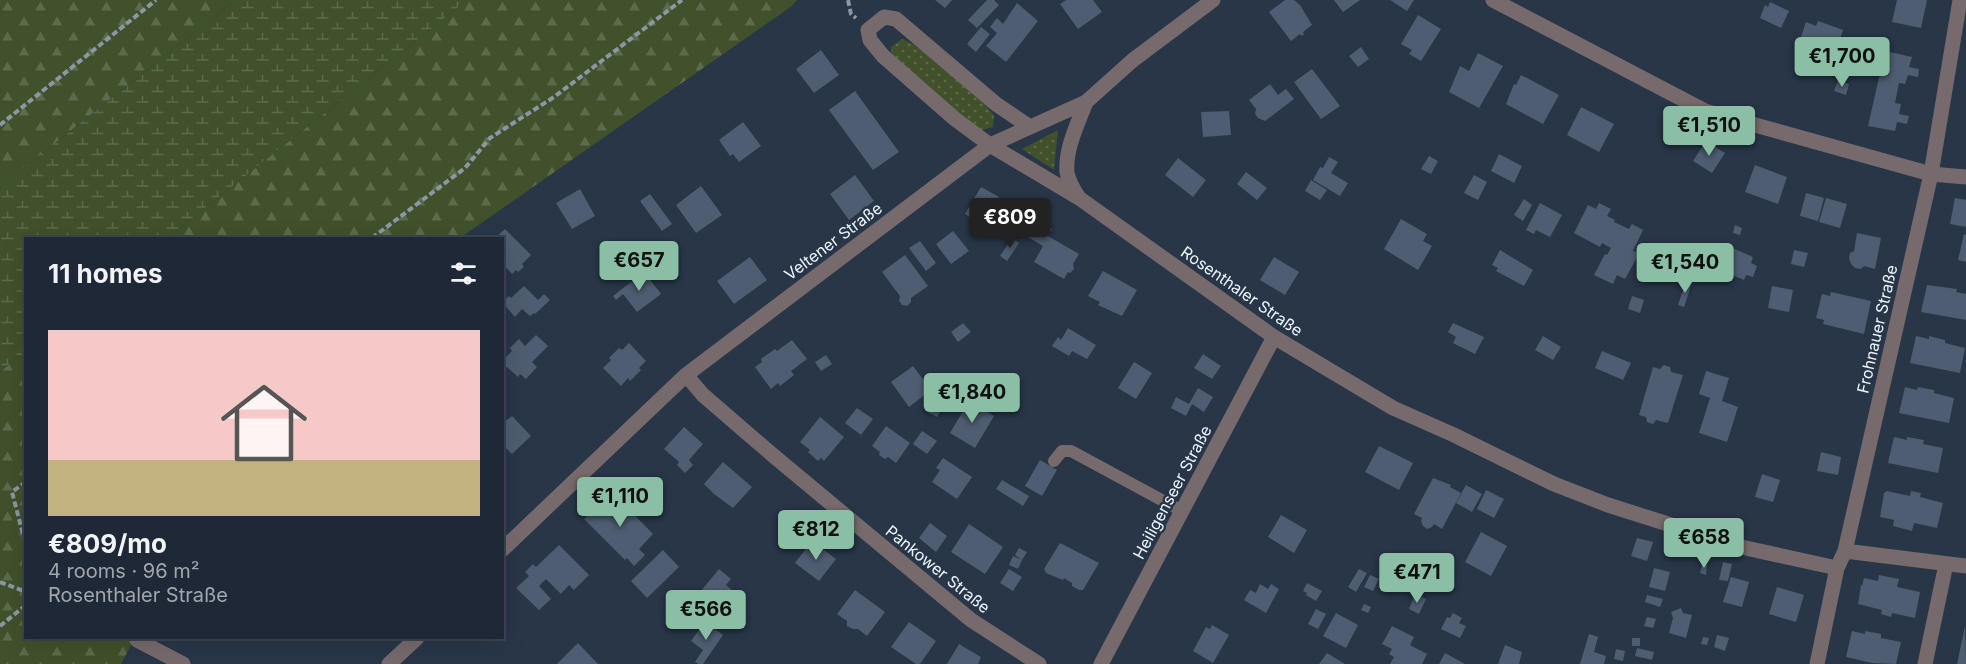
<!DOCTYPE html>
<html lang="en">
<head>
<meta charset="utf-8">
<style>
	:root { --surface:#1e2836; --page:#26303e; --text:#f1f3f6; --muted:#a1a6ad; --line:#3c4451; --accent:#8abfa5 }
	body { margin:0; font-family:Inter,sans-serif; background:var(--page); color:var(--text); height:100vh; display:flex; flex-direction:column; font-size:22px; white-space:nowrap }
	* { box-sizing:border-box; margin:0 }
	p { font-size:20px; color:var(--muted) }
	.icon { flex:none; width:33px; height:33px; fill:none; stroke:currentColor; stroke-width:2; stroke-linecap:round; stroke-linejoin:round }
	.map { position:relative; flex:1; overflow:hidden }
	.details { position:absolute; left:24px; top:237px; width:480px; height:402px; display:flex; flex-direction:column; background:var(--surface); border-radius:0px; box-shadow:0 6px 24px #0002,0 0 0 2px var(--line) }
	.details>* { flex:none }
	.price { position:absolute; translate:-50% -51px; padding:0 14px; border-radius:6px; background:var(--accent); color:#111; font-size:20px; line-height:39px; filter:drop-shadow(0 2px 3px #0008) }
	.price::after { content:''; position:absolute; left:50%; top:36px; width:18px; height:14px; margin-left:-9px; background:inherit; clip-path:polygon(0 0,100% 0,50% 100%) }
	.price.selected { background:#222; color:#fff }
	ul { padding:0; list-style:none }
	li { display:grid; align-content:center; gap:12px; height:318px; padding:0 24px }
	li span { display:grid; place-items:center; height:186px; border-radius:0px; color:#555 }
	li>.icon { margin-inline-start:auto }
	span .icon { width:108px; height:108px; fill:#fffc; stroke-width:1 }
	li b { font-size:26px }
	h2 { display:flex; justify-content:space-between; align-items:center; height:72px; padding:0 24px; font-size:26px }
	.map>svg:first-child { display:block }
</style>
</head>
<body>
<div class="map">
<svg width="1966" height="664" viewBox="0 0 1966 664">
	<defs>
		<pattern id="green-dots" width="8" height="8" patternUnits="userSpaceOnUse" patternTransform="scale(1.5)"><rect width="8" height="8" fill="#40512b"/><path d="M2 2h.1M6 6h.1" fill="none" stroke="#5c6b4b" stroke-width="1.8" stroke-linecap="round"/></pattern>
		<pattern id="forest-firs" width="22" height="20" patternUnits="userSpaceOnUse" patternTransform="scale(1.5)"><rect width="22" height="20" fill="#40512b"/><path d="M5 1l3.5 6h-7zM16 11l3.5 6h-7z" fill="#5c6b4b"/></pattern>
		<pattern id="wetland-marsh" width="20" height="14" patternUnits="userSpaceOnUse" patternTransform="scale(1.5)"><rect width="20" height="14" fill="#40512b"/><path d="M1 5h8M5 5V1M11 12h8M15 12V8" fill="none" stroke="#5c6b4b"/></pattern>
	</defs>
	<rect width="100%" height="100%" fill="#283648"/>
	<path fill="url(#green-dots)" d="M902,39C932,50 973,90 994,115L993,127L982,130L963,118L892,58L891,47Z
		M1058,130L1054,170L1022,149Z"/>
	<path fill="url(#forest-firs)" d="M0,0H235L0,187Z
		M467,0H797L792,6L460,238H167Z
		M25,351L26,638H135L121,664H0V372Z"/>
	<path fill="url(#wetland-marsh)" d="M235,0H467L167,238H26L25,351L0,372V187Z"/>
	<path fill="#4e5d71" d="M935,0H952L945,8Z
		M987,0H994L999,5L977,28L968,20Z
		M1066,0H1093L1102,12L1078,29L1060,4Z
		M1285,0H1294L1300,5L1312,25L1303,32L1304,34L1302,36L1300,34L1291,41L1269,12Z
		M1334,0H1360L1343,12Z
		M1390,0H1414L1407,11Z
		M1897,0H1927L1921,28L1892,22Z
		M1770,2L1789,11L1781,28L1760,18L1765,5L1768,7Z
		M1017,3L1038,21L1006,62L986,46L997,33L990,27L997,18L1003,24Z
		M1418,15L1441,29L1421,61L1409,54L1412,50L1401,44Z
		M1818,21L1843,30L1833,60L1807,51L1809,46L1799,43L1806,22L1816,26Z
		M981,27L990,34L976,52L967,44Z
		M1361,47L1369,59L1358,67L1349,56Z
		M821,50L839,75L814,93L796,69Z
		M1885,51L1912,57L1909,67L1919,69L1918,77L1908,75L1905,84L1899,83L1895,103L1901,104L1899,114L1909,116L1907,124L1897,122L1895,131L1868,126Z
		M1478,53L1503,66L1479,108L1449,92L1460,66L1469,71Z
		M1312,69L1340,106L1321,119L1294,82Z
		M1521,75L1559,95L1543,124L1506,104L1514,84L1516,85Z
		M1838,80L1849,84L1846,95L1834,91Z
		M1270,84L1278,95L1286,89L1294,99L1265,121L1258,118L1255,114L1256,109L1249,100Z
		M855,91L899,152L873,170L829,110Z
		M1581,107L1614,124L1599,152L1567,135Z
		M1229,111L1231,135L1203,137L1201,112Z
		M743,122L761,146L739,162L733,154L730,156L719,140Z
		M1706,141L1725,153L1712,173L1693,161Z
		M1499,154L1522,166L1514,183L1491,171Z
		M1429,156L1438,161L1431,174L1421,169Z
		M1329,157L1338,162L1331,173L1348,183L1340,196L1313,180L1320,167L1323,168Z
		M1178,158L1206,180L1193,197L1165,175Z
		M1755,165L1787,177L1778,204L1745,192Z
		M1246,172L1267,188L1257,200L1237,184Z
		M855,175L874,201L849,220L830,194Z
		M1474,175L1487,182L1478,200L1464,193Z
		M1311,180L1327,190L1320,200L1305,191Z
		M701,186L722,215L696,233L676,205Z
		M981,187L999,197L990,212L987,210L983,216L994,223L990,230L965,214Z
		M580,189L595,216L572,229L556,203Z
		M1806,193L1824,198L1818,221L1800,216Z
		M650,194L672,224L662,231L640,201Z
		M1826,198L1847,204L1840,228L1819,222Z
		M1955,198L1966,200V227L1950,224Z
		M1524,199L1532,205L1523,221L1514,215Z
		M1540,203L1562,215L1550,237L1536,230L1534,234L1526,230Z
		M1599,203L1611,209L1607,216L1615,220L1614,222L1629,229L1632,224L1643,230L1633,251L1639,253L1635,261L1625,279L1617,275L1613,284L1594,275L1605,254L1607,255L1611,248L1602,243L1600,247L1574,233L1588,205L1596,209Z
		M1401,219L1427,234L1423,241L1432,246L1418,270L1384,249Z
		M1038,221L1052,229L1048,236L1079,254L1073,264L1074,269L1070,273L1068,272L1064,279L1034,262L1043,246L1028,237Z
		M1735,225L1742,228L1740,235L1733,233Z
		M505,229L531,255L522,264L524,267L518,272L516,270L512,274L502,263V238H495Z
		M953,231L969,251L951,264L936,244Z
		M1857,233L1881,238L1875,269L1864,266L1861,269L1855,268L1851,264L1849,258L1850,253L1854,251Z
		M1964,234L1966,235V262L1958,260Z
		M1012,238L1019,243L1007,261L1000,256Z
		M920,241L936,263L926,271L909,248Z
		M1730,247L1753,257L1751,263L1757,266L1753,277L1746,275L1744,280L1720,270Z
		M1500,250L1533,270L1524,286L1496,271L1498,268L1492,265Z
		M1794,250L1808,253L1804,267L1791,264Z
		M905,255L928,286L911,298V302L907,306L902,305L899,301L900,296L882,272Z
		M750,257L767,280L734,304L717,281Z
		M1274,257L1299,272L1285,295L1260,280Z
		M1103,271L1137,290L1122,316L1098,305L1100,302L1088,296Z
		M644,272L661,294L637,312L623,294L616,300L613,296Z
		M1686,281L1692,283L1684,307L1678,305Z
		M1927,285L1957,289L1956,292L1966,294V320L1921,312Z
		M524,286L538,300L544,294L550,300L535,314L534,313L530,316L522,309L515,317L502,302L509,296L511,298Z
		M1772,286L1793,290L1789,312L1768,308Z
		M1831,292L1871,301L1864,334L1823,324L1824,320L1816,318L1822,294L1830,296Z
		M1632,296L1644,300L1640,313L1628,309Z
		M963,323L971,332L958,342L951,332Z
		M1453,323L1484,337L1475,354L1453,343L1456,337L1448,332Z
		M1068,328L1096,345L1087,359L1072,351L1069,356L1052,346L1058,337L1061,340Z
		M536,335L548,346L532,362L537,367L526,379L520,374L518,377L507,367L504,369L502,367L503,360L512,351L510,348L519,339L525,346Z
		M1543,336L1561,347L1553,360L1535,350Z
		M1916,336L1929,339V336L1945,340V343L1965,348L1960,373L1910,363Z
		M792,340L807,359L791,371L794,375L780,386L778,383L771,389L755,367L762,362L761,359L775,349L777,351Z
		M629,343L646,361L639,368L641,370L630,381L628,378L621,386L603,368L611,360L609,358L619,348L622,350Z
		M1602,351L1631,363L1623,380L1595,368Z
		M1203,354L1221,366L1212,379L1194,368Z
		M826,355L832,364L821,371L815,362Z
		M1134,362L1152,373L1136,399L1118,388Z
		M1664,365L1670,367L1671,372L1683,375L1668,423L1656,420L1653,424L1647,422L1646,417L1639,415L1653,367L1660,369Z
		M913,366L931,390L909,407L891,382Z
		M1706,371L1729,378L1722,401L1738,407L1727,442L1699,433L1710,398L1699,394Z
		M942,384L953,390L937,417L926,411Z
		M1905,387L1917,390L1918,387L1934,390V393L1954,398L1949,423L1899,413Z
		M1198,388L1213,397L1204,412L1192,404L1186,416L1171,408L1176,397L1189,404Z
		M969,401L994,416L975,448L950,433Z
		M857,408L873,419L861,435L845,423Z
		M512,416L531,436L512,454L502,444V424Z
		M820,417L844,437L824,461L821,458L818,461L808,452L810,450L800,442Z
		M886,426L910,443L896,463L888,457L885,459L879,455L880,452L872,446Z
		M684,427L703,444L689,460L693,465L685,473L677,465L679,462L664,449Z
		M922,431L937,441L927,454L913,444Z
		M1894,437L1907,440V437L1924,440L1923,444L1943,448L1938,473L1888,463Z
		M1379,446L1413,463L1399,490L1365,472Z
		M1821,452L1841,457L1838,475L1817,471Z
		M943,458L972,477L957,499L932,482L940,470L936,468Z
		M1040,460L1057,470L1042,496L1025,486Z
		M723,462L752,487L733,508L714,494L704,484Z
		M1762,474L1780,480L1773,502L1755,497Z
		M1433,478L1451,485L1450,487L1461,493L1442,529L1434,524L1432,527L1427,529L1423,526L1421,521L1422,518L1414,514Z
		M1002,480L1029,496L1023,506L996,489Z
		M1466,485L1482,494L1472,512L1456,503Z
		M1486,490L1504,499L1494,518L1477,509Z
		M1887,491L1910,496L1911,491L1921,493L1920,497L1943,503L1937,528L1914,523L1912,531L1893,526L1894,520L1880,517L1884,493Z
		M612,492L653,534L639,549L645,555L634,566L627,558L625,560L584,519Z
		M1281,515L1307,530L1294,553L1268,537Z
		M930,523L947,536L936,552L919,538Z
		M969,524L1003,547L985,574L951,552Z
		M1481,532L1507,546L1491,576L1465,562Z
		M1637,538L1653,542L1647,561L1631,556Z
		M812,541L836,559L819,581L795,563Z
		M1060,543L1099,563L1083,590H1079L1072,586V583L1064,578L1063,580L1046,573L1044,569Z
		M559,545L589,575L574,590L569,585L561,594L546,579L539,586L551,599L539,610L516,588L529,576L525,572L533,564L536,567Z
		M1019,548L1027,552L1022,560L1015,555Z
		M663,550L679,567L647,598L631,581Z
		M1013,556L1022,560L1018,569L1009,565Z
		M1723,562L1732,564L1728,581L1719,580Z
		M1702,564L1707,565L1706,575L1700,573Z
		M1654,568L1670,572L1665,591L1649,587Z
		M719,569L731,579L726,585L739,596L716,624L691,603Z
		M1009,569L1022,577L1013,591L1000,583Z
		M1359,569L1367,573L1356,592L1348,587Z
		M1370,575L1379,579L1373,591L1364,587Z
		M1879,575L1899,579L1897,587L1920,592L1915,618L1892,613L1891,617L1881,614L1882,610L1858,604L1861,585L1862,586L1864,578L1878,581Z
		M1731,577L1749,582L1742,607L1723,602Z
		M1307,583L1322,591L1316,601L1306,595L1307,593L1303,591Z
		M1260,584L1268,589L1271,584L1279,589L1266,613L1244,600L1250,590L1256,593Z
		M1777,587L1804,595L1796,622L1769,614Z
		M855,590L885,612L867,636L858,629H853L847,626V621L837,614Z
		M1415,594L1426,599L1419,614L1409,609Z
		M1647,595L1663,599L1660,607L1645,602Z
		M1364,604L1371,607L1368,613L1361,610Z
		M1681,608L1683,613L1692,615L1686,638L1669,633L1673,618L1671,612Z
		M1316,609L1326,614L1318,629L1308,624Z
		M1336,613L1358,625L1346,648L1323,636Z
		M1453,613L1462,618L1459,623L1466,626L1460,638L1441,629L1447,617L1450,618Z
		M1647,617L1656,619L1653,628L1644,626Z
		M705,622L723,635L703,664H699L695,662L703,650L691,641Z
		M909,622L936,641L920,664H916L891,647Z
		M1212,625L1229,635L1213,663L1193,651L1206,627L1210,629Z
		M1392,626L1414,637L1410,645L1427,654L1422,664H1390L1394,657L1389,654L1392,649L1382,644Z
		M1965,626L1966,664H1957Z
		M1852,631L1865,634V631L1881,634V638L1901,642L1896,664L1872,663L1846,657Z
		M1589,634L1598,637L1594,652L1606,656L1604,664H1580Z
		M1717,635L1729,638L1725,651L1714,647Z
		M1703,637L1709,638L1707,645L1701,644Z
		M1632,638H1640V646H1632Z
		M578,643L598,664H557Z
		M959,644L981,657L978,664H947Z
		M1505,645L1522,652L1519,664H1498Z
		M1637,648L1654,652L1652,660L1635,656Z
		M1616,649L1625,651L1623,661L1614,659Z
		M1327,653L1345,664H1319Z
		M1445,653L1465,664H1439Z"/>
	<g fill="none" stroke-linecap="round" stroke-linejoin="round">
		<path stroke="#8c96a4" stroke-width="4" stroke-dasharray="6 3" stroke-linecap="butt" d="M848,0L851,14L856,18
			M0,125L156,0
			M372,238L465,168L490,138L554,97L682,0
			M26,482L12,492L26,546
			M0,582L26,592
			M0,626L26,605"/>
		<path stroke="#776a6c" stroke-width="12" d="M1054,461L1062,451H1071L1182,511"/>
		<path stroke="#776a6c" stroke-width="15" d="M1493,0L1705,111L1931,174L1966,177
			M1030,127L996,104L896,19L884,17L868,30L870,40L883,56L955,119L990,145L1079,198L1274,337L1393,408L1454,435L1554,484L1608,505L1741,547L1837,568
			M1079,198C1074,190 1068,181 1067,172C1065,149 1078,123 1086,102
			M686,375L703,395L775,457L971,620L1039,664
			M502,550L686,375L990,145L1086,102L1133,60L1213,0
			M1845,551L1966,566
			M137,640L183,664
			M389,664L417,638
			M1101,664L1274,337
			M1817,664L1837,568L1845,551L1931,174L1960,0
			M1925,664L1946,564"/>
	</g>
	<g text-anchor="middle" stroke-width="5" stroke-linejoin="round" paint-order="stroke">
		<g font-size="16" fill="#edf4fe" stroke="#283648">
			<text transform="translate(833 241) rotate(-37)" y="6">Veltener Straße</text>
			<text transform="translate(1242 291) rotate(35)" y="6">Rosenthaler Straße</text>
			<text transform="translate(1877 329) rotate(-77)" y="6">Frohnauer Straße</text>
			<text transform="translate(1172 492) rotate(-62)" y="6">Heiligenseer Straße</text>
			<text transform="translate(938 569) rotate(39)" y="6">Pankower Straße</text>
		</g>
	</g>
</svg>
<b class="price" style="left:1842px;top:88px">€1,700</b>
<b class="price" style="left:1709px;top:157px">€1,510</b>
<b class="price selected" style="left:1010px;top:249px">€809</b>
<b class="price" style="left:639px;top:292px">€657</b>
<b class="price" style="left:1685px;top:294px">€1,540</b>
<b class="price" style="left:972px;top:424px">€1,840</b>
<b class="price" style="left:620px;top:528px">€1,110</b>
<b class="price" style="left:816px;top:561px">€812</b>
<b class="price" style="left:1704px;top:569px">€658</b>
<b class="price" style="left:1417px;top:604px">€471</b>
<b class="price" style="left:706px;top:641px">€566</b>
<section class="details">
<h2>11 homes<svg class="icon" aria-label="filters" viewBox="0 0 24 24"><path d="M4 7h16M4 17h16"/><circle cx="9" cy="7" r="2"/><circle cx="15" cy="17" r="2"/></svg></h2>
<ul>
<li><span style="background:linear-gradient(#f6c9c9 70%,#c2b280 0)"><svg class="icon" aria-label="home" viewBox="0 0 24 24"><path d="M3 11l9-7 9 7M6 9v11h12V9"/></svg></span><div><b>€809/mo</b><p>4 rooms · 96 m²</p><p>Rosenthaler Straße</p></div></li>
</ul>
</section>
</div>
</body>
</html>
